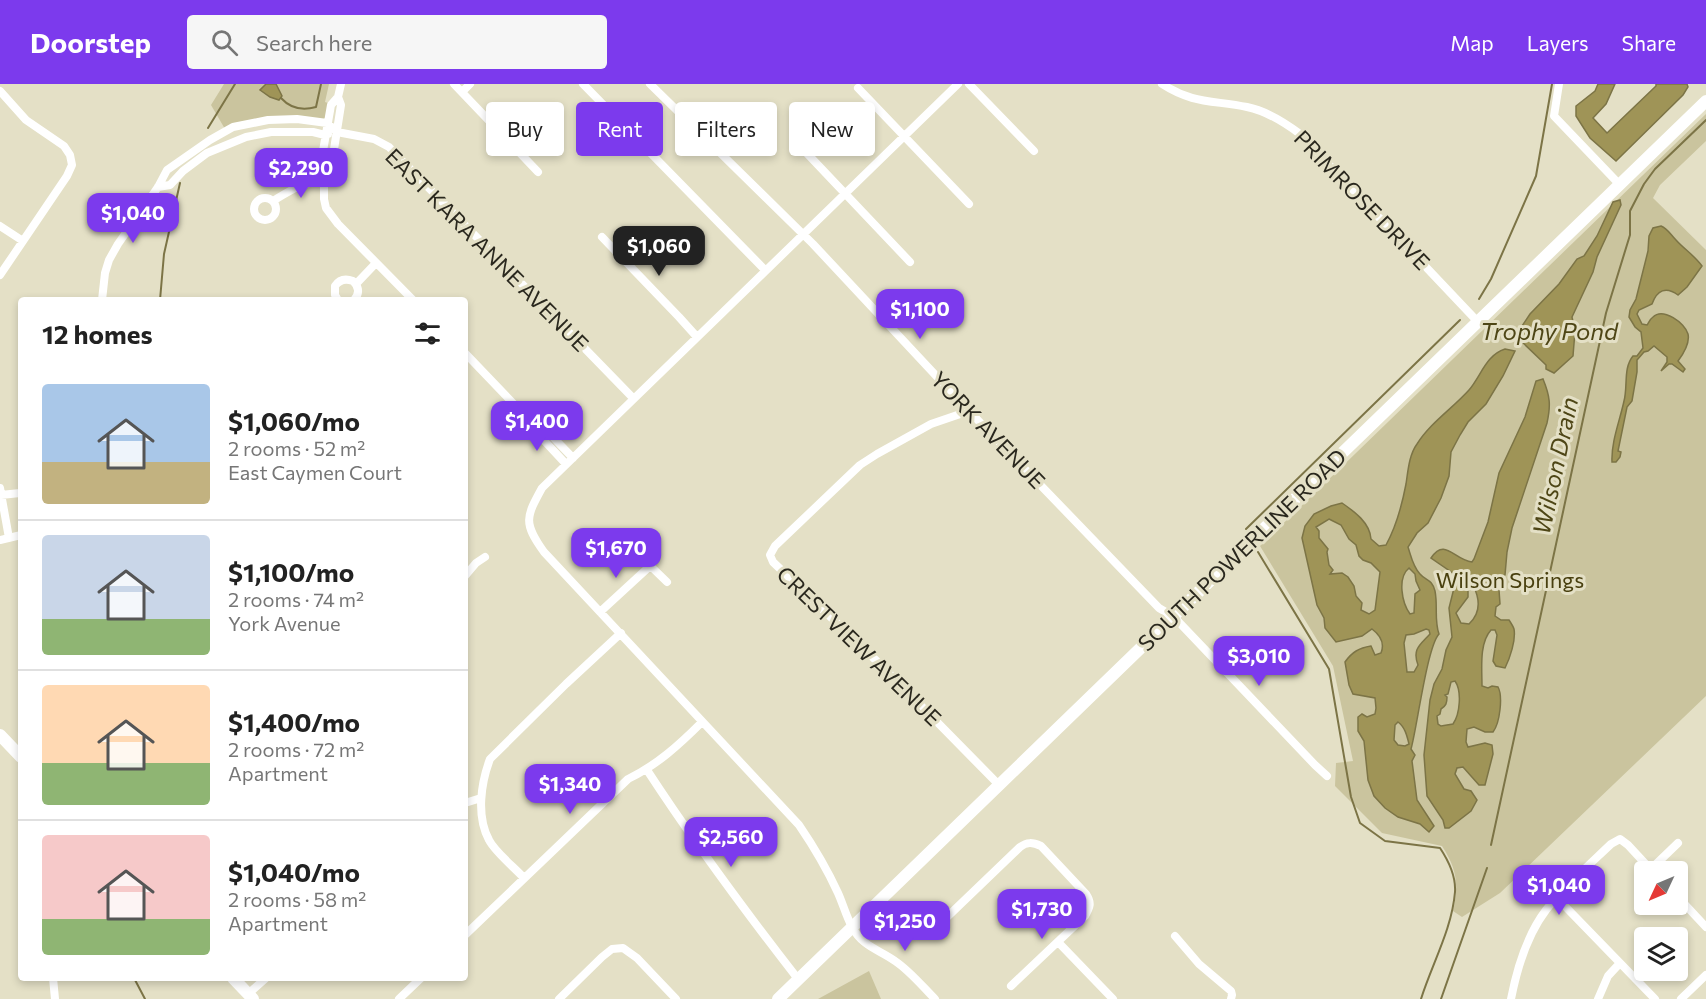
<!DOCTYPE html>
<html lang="en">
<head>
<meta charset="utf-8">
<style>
	:root { --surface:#fff; --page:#f6f6f6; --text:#222; --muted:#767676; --line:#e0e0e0; --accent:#7c3aed }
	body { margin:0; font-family:Commissioner,sans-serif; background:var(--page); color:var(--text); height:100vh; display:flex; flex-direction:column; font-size:22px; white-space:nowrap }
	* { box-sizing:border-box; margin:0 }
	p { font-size:20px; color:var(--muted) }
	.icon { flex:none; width:33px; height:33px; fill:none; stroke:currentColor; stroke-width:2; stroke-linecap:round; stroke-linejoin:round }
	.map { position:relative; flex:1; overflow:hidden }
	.side { position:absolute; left:18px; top:213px; width:450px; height:684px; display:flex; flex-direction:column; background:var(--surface); border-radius:6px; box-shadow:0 3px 9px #0003 }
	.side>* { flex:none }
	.banner { position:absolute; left:486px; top:18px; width:570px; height:54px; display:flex; gap:12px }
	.needle { width:39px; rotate:226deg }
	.fabs { position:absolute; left:1634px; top:777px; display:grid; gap:12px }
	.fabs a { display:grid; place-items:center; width:54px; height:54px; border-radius:6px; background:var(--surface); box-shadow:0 3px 9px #0003; font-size:30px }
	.price { position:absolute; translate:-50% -51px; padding:0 14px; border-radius:12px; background:var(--accent); color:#fff; font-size:20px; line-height:39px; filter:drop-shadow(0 2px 3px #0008) }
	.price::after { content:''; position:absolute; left:50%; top:36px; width:18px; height:14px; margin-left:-9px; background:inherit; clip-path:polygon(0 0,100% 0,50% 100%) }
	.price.current { background:#222; color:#fff }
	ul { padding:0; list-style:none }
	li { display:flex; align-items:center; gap:18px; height:150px; padding:0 24px }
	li+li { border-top:2px solid var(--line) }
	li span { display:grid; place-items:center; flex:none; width:168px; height:120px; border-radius:6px; color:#555 }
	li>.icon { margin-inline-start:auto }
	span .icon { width:72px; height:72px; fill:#fffc; stroke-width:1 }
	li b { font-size:26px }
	h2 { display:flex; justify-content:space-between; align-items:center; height:72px; padding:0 24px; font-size:26px }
	.chip { padding:0 21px; border-radius:6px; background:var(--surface); box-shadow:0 3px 9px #0003; font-size:21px; line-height:54px }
	.chip.current { background:var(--accent); color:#fff }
	header { display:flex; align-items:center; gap:36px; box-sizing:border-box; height:84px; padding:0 30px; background:var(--accent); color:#fff }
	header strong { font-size:28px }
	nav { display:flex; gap:33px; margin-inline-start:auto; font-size:21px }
	.search { width:420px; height:54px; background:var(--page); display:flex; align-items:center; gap:15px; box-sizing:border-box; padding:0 21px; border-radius:6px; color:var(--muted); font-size:22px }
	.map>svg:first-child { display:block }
</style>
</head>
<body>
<header>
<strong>Doorstep</strong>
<div class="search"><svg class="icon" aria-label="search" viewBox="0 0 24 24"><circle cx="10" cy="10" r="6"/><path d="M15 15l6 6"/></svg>Search here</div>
<nav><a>Map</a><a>Layers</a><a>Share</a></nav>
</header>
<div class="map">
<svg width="1706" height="915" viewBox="0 0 1706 915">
	<rect width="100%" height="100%" fill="#e4e0c6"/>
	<path fill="#cac49e" d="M224,0H329L325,18L331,20L328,33L319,37L297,34L225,45L211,21Z
		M1706,30V57L1660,101L1653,114L1706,166V612L1500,809L1462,833L1453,827C1459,801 1457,785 1442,762L1382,749L1335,702L1336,679L1353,677L1333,582L1260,462Z
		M869,887L881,915H818Z"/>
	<path fill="#9f9457" stroke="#7c7446" stroke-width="1.5" fill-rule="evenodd" d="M266,0H276L282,12L279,16L270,13L260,6Z
		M1598,0H1615L1606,20L1593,34L1607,49L1656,2V0H1687L1688,3L1683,11L1616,77L1590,54L1576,32V22L1595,7Z
		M1620,116L1621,121L1597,173L1593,188L1572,233L1575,247L1573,272L1554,289L1546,285V281L1521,257L1520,245L1530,230L1559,200L1577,175L1584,172L1597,152L1613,118Z
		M1661,142C1668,145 1670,150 1676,156C1684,165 1695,172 1702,182L1687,203L1678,211C1666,202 1657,206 1652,220L1639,226L1637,230L1642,240L1647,241C1649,238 1650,235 1653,233C1663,223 1685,239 1688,250C1690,259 1684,269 1678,277L1685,285L1683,288L1672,280H1669L1661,287L1667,278V273L1654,262L1648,267L1644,268L1637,276V288L1632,317L1627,323L1618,367L1621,368L1620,373L1616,378H1612C1611,358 1620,336 1624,317C1628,302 1623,284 1633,272H1637L1643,264L1641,248L1635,243L1629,233L1630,226L1636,215L1648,167L1649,152L1653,144Z
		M1505,265L1515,267L1503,292L1486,320L1468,338L1460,351L1451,368L1449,392L1441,414L1428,439L1417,449L1408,463C1411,472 1413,483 1420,490C1426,497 1432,495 1435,507C1438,522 1434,536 1439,550C1427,563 1417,644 1411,665L1415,671L1412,677L1417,716L1434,742L1429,748L1420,740L1398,733L1385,724L1374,712L1368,696L1364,657L1358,647V633L1362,630L1367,633L1375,630L1376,624L1375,614L1353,610L1349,601L1345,578C1352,568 1359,564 1371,562L1375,571L1381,569C1385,559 1380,551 1372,545L1362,552L1336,558L1325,544L1324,534L1317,521L1302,454L1305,442L1314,430L1331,422L1342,419C1355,428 1370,439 1371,455L1379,462L1386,461C1396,443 1402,421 1406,400C1408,387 1409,371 1417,360C1430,339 1453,324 1469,306C1481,292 1486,271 1505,265ZM1329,435L1341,441L1349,455L1356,461L1359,472L1363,476L1371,479L1380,488L1375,526L1369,530L1361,526L1362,519L1356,512L1354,502L1348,493L1342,489L1330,490L1333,486L1329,481L1327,468L1328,465L1319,454V447L1316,443ZM1409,484L1415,490L1416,497L1420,506L1415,510L1414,529L1410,530C1402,519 1397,494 1409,484ZM1426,545L1429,546L1430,550C1420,561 1412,565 1418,581L1414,588H1407L1404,559L1406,551L1414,550ZM1398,638C1405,643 1407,652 1409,660L1405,662L1398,661L1394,656L1395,641Z
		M1543,295C1550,312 1551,321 1547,339L1512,444L1507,468L1505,491L1493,494L1499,506L1500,520L1496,523L1495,532L1501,536H1509C1511,539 1513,542 1514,545C1516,556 1510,574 1505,584L1496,582L1493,577L1497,551L1495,546H1491C1479,559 1482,585 1482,602L1488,604L1492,602L1498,603C1503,612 1500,639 1493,648H1485L1474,643L1467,645L1466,658L1468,663L1485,659L1492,661L1493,670L1485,701H1479L1463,683L1457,684L1455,690L1464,705L1471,707L1477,716L1471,727L1449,744H1445L1443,736L1427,712L1424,671L1430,616L1434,600L1442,585L1446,566L1452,553L1449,524L1457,492L1431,474C1445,453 1454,476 1472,478L1474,475L1488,438L1499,389L1525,333L1536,297ZM1473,501C1480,515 1481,529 1469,540L1461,539L1456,529L1468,513V503ZM1455,597C1462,607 1460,630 1453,640L1441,642L1438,640L1437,632L1440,630L1441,625C1446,622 1447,619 1447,613L1445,611L1448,610L1451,598Z"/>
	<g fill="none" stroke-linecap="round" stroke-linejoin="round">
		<path stroke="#7c7446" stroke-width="2" d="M281,14C291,25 302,27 316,23L321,0
			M208,44L235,0
			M1479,215L1491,195L1536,92L1552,0
			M160,216L164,170L180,99
			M1246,445L1460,236
			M1258,468L1329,585L1351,713L1360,739L1385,757L1440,764C1448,776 1456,793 1455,808C1452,845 1432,880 1421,915
			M1491,761L1606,229L1630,151V127L1644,100L1655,85L1706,36
			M134,894L145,915
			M1441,915L1487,784"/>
		<path stroke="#fff" stroke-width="8" d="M341,0L338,13L331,21L323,67L322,84L324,97V115L326,124L338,140L413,216
			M454,0L538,88
			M583,0L765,186
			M650,0L813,160L969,327L1159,524L1174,533L1315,681L1327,692
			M969,0L1034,67
			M1162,0C1193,20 1212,16 1247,23C1267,27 1284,38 1300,50L1478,238
			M1559,0L1554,32L1620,101
			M858,4L969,120
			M0,7L26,36L64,62L70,71L72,81L67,92L0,191
			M462,8L470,0
			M800,62L910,178
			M324,97L331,84L341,21L338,13
			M158,103L170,101L183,87L207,69L246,53L271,48H313L325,51L328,50
			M254 125a11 11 0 1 1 22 0a11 11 0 1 1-22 0Z
			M273,117C291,106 302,98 324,97
			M0,142L23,157
			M602,153L679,233L697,253
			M356,200L376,179
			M102,216L105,189L109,176L118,160L158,103L167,86L210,56L233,43L268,36L297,35L327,39L337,48L374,55L389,63L633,314
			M338,216L335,211V202C339,196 345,194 353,197C359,203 360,209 354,216
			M465,269L531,338L538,350L566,380
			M969,327L931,340L877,370L860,381L775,462L770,471L773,478L885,585L1000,702
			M532,338L547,347L573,374
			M0,404L9,454
			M1,411L20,409
			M0,456L21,451
			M634,466L667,498
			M465,492L476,479L485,473
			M600,528L650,482
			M647,686C694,758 745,827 798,895
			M465,719L481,714
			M1651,785L1678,759
			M524,794C515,784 495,768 489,756C476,732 481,699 490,675L566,600L621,549
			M1677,812L1706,843
			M1557,814L1655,915
			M945,835L1020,763C1027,758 1032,758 1041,762L1086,810C1092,819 1090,823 1085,832L1011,902
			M465,851L628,695C657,681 679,661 702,638
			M1175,852L1199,880L1231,907L1232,911L1231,915
			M1058,858L1113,915
			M53,894L55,915
			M248,910L266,894
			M399,915L421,894
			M559,915L602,873L612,865L623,864L637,874L676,915
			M935,915C922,902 910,887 895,877C878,865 863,863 852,843C846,832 843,820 838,809C827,785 814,763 799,741L544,468C523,439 526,433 542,404L958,0
			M1511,915C1517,884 1527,851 1546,826C1565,802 1589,781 1611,760L1620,755L1628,761L1653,788
			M1598,915L1608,892L1620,879
			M1681,915L1706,891"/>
		<path stroke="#fff" stroke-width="12" d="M0,651L21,673
			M233,894L253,915
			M778,915L1706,17"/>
	</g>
	<g text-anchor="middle" stroke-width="6" stroke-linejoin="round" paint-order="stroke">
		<g font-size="22" fill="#2a281e" stroke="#e4e0c6">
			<text transform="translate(1362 116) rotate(46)" y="8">PRIMROSE DRIVE</text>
			<text transform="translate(487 166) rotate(45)" y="8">EAST KARA ANNE AVENUE</text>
			<text transform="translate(988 346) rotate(46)" y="8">YORK AVENUE</text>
			<text transform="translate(1242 466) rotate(-44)" y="8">SOUTH POWERLINE ROAD</text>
			<text transform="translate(859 562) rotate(44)" y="8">CRESTVIEW AVENUE</text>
		</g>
		<g font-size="22" fill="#49400f" stroke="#e4e0c6">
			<text x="1510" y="504">Wilson Springs</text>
		</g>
		<g font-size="24" font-style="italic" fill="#4e4616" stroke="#e4e0c6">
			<text x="1549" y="256">Trophy Pond</text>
			<text transform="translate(1556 382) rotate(-78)" y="8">Wilson Drain</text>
		</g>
	</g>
</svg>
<div class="fabs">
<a><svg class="needle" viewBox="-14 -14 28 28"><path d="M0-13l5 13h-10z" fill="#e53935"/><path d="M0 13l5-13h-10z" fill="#767676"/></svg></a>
<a><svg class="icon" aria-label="layers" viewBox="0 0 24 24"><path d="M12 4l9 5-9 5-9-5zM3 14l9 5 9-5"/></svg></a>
</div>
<b class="price" style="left:301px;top:115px">$2,290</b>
<b class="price" style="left:133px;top:160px">$1,040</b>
<b class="price current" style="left:659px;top:193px">$1,060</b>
<b class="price" style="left:920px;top:256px">$1,100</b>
<b class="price" style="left:537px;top:368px">$1,400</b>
<b class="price" style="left:616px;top:495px">$1,670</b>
<b class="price" style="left:1259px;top:603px">$3,010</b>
<b class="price" style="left:570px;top:731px">$1,340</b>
<b class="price" style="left:731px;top:784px">$2,560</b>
<b class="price" style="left:1559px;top:832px">$1,040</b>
<b class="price" style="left:1042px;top:856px">$1,730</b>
<b class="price" style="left:905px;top:868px">$1,250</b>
<div class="banner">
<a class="chip">Buy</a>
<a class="chip current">Rent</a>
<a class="chip">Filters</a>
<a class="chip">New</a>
</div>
<section class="side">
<h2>12 homes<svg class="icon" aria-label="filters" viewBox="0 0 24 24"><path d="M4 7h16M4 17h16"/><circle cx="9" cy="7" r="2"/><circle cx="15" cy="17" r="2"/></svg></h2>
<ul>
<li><span style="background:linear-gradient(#a9c7e8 65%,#c2b280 0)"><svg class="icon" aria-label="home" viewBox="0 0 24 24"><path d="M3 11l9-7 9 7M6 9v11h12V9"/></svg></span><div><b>$1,060/mo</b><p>2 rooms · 52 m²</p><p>East Caymen Court</p></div></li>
<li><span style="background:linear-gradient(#c9d6e8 70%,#8fb573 0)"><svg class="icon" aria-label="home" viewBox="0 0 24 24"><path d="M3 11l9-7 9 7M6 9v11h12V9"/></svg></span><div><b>$1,100/mo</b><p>2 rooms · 74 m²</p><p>York Avenue</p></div></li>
<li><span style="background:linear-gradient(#ffd9b3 65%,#8fb573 0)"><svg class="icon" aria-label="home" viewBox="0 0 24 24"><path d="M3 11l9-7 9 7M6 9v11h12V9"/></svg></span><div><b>$1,400/mo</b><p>2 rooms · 72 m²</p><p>Apartment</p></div></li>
<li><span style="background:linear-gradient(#f6c9c9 70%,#8fb573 0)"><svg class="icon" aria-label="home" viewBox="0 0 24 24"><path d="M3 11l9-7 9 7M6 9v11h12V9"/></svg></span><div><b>$1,040/mo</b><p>2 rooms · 58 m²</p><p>Apartment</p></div></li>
</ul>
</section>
</div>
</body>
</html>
